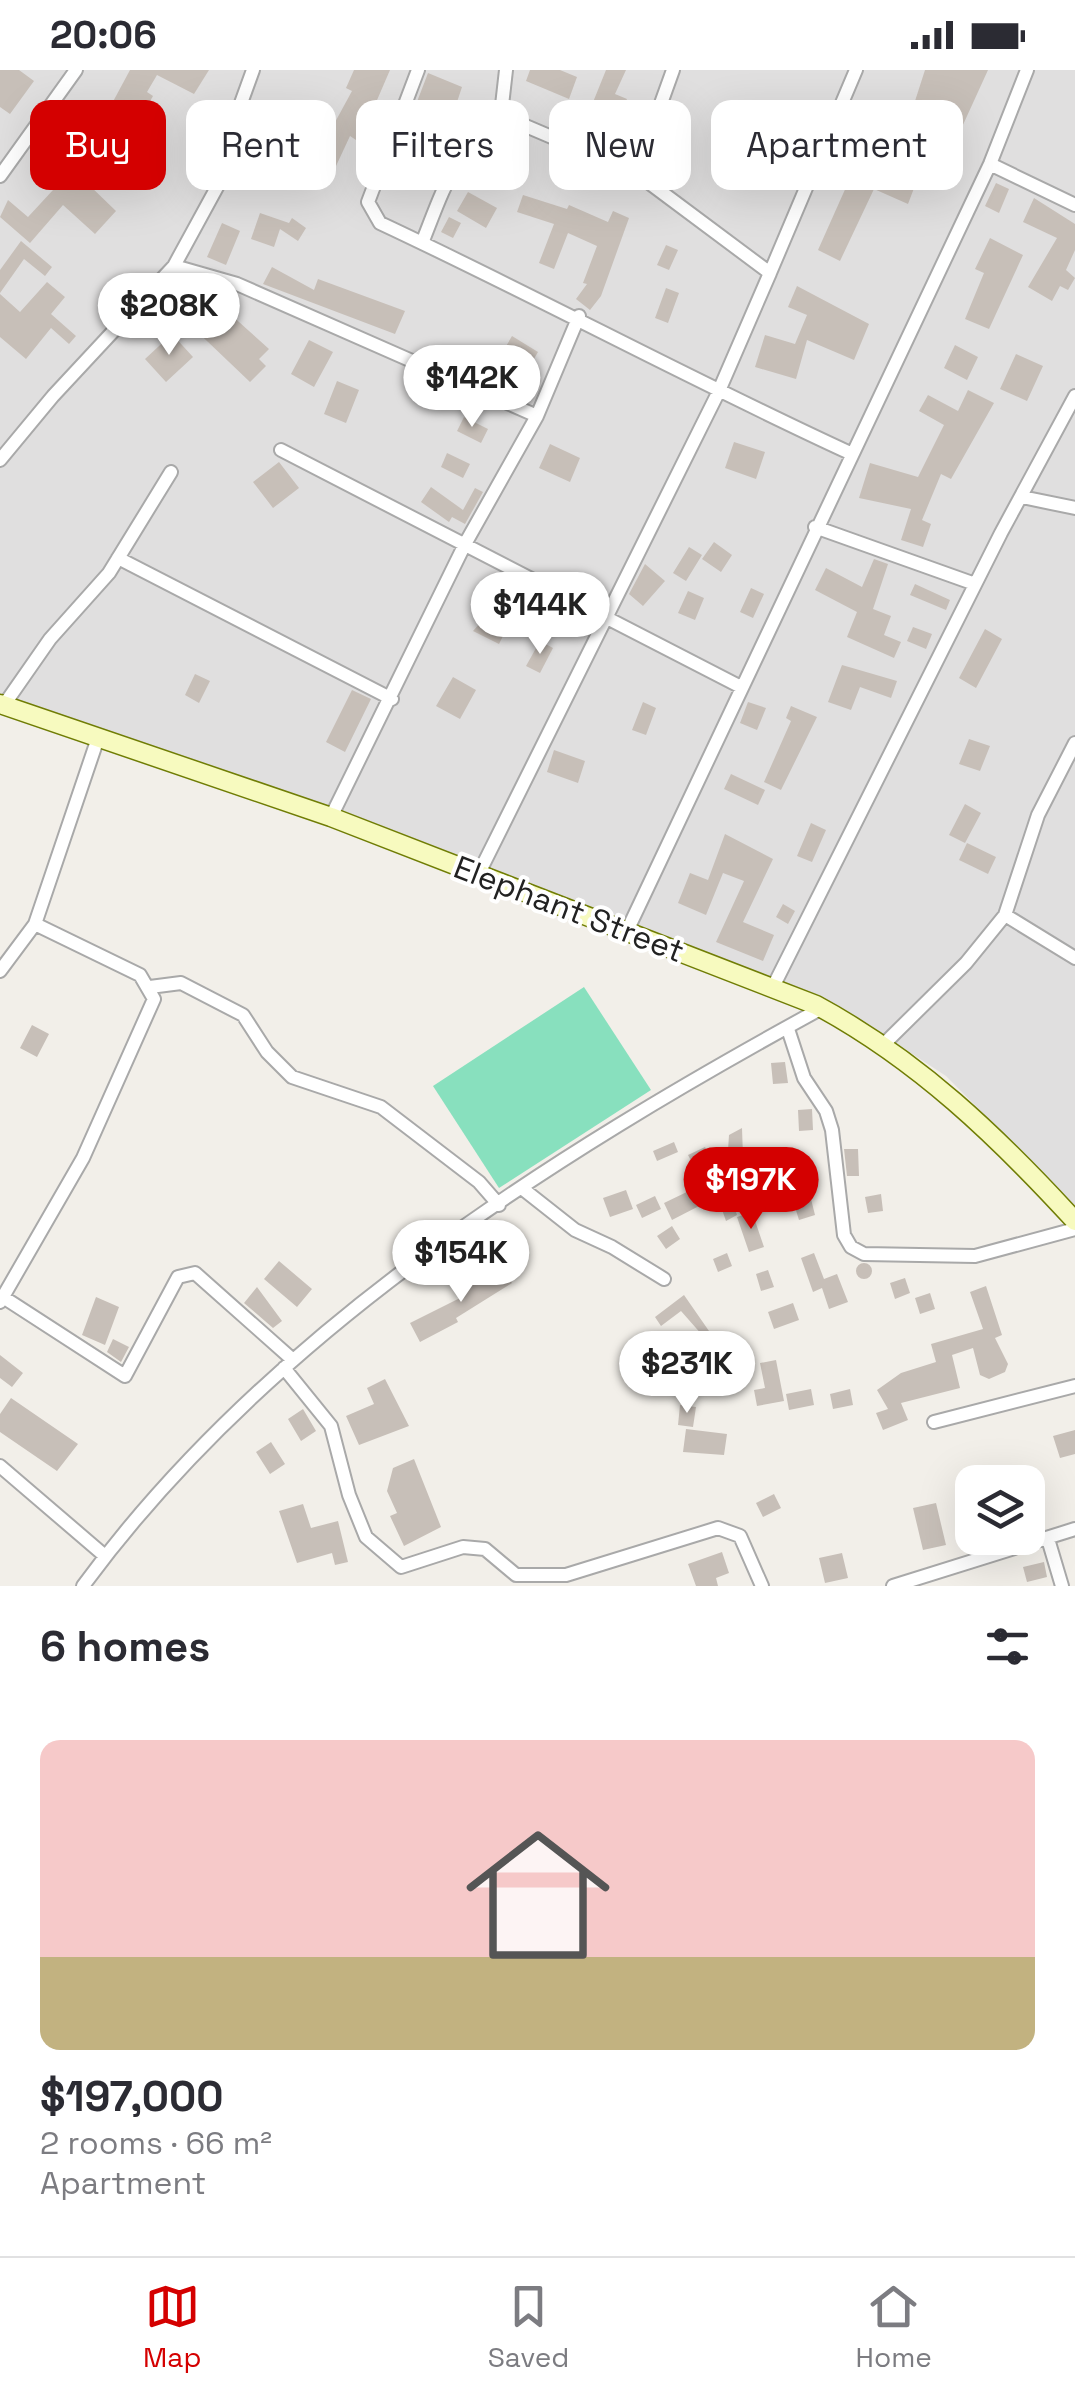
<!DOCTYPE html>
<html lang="en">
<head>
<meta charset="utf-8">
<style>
	:root { --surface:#fff; --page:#f2f2f3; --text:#2b2b33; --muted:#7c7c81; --line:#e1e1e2; --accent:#d40000 }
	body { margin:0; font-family:"Space Grotesk",sans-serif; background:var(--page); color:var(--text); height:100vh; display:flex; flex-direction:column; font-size:38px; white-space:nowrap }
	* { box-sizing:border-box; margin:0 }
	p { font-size:32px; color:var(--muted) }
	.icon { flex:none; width:55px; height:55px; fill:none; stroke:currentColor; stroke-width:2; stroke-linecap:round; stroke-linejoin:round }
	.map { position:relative; height:1516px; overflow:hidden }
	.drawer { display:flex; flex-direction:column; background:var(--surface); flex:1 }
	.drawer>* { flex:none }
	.top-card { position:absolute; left:30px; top:30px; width:1015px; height:90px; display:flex; gap:20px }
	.buttons { position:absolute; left:955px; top:1395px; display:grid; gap:20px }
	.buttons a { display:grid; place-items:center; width:90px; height:90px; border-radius:20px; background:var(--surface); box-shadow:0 10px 40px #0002; font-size:50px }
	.price { position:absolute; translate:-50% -85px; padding:0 22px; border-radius:35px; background:#fff; color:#222; font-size:32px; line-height:65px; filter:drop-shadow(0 2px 5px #0008) }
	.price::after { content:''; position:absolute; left:50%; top:60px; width:30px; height:22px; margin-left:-15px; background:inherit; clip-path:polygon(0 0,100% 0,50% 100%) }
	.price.active { background:var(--accent); color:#fff }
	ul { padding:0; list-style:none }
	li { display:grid; align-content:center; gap:20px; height:530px; padding:0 40px }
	li span { display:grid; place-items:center; height:310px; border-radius:20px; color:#555 }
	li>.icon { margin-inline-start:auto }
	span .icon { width:180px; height:180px; fill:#fffc; stroke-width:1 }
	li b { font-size:42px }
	h2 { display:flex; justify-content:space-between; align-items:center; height:120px; padding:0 40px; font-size:42px }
	.chip { padding:0 35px; border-radius:20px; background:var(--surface); box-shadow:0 10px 40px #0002; font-size:35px; line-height:90px }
	.chip.active { background:var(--accent); color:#fff }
	.status { display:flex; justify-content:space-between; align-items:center; height:70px; padding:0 50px; background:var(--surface); direction:ltr }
	.status svg { height:28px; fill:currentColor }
	.tabs { display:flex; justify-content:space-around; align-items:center; height:140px; border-top:2px solid var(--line); background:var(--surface); font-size:28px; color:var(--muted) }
	.tabs a { display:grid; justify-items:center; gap:5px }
	.tabs .active { color:var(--accent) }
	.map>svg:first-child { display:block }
</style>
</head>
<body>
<div class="status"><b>20:06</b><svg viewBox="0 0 49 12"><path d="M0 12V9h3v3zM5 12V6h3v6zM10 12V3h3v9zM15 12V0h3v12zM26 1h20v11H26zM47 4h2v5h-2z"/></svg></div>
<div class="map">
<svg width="1075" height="1516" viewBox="0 0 1075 1516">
	<rect width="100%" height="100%" fill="#f2efe9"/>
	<path fill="#e0dfdf" d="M0,0H1075V1136L946,1006L847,941L338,739L0,626Z"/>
	<path fill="#88e0be" d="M584,917L651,1020L499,1118L433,1016Z"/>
	<path fill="#c7bfb8" d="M0,0H19L34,11L10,44L0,37Z
		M130,0H209L194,24L157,5L147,22L153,26L130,67L102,52Z
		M354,0H390L371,44L356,70L350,66L330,109L309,100L352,21L346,18Z
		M530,0H560L577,7L569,29L526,11Z
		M606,0H626L615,24L627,29L613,63L585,52Z
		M925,0H988L962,57L943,50L946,41L915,31Z
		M428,3L462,17L444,71L407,58Z
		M907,51L935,63L908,134L874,119L840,191L818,180L872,59L899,70Z
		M103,73L114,82L87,113L116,141L95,164L63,135L30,173L0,147L8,130L28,147L53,120L47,114L69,92L79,101Z
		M489,73L513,83L505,102L473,88Z
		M397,85L407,88L399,110L389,106Z
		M996,113L1009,119L999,143L985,136Z
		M468,122L497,138L486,158L457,141Z
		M523,125L567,139L569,135L608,152L613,141L629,148L601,226L590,240L576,229L587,214L583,213L597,176L568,163L554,199L539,193L554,154L517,142Z
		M1034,128L1075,154V180L1066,200L1075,208L1068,220L1060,216L1052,231L1028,217L1057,168L1023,152Z
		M260,143L289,153L292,148L306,158L298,171L280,159L274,177L251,169Z
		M449,147L461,153L453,168L441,162Z
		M222,153L240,161L226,195L207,187Z
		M990,168L1023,185L989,259L965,249L984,203L975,199Z
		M21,171L52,197L45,206L24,189L0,223V200Z
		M666,175L678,180L669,200L657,195Z
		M272,197L314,220L318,209L405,241L395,264L263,214Z
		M47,212L65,227L51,244L76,266L69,274L51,258L26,289L0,267V224L20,242Z
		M797,216L869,254L854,290L807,270L796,309L755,297L765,265L795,274L807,245L788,237Z
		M666,218L679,223L668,253L655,248Z
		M210,226L269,279L259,289L266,296L250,312L186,251Z
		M172,264L193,287L166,312L145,289Z
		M512,266L538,282L517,318L491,302Z
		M309,270L333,282L314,317L291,304Z
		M955,275L978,287L967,310L944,298Z
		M1016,284L1043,296L1027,331L1000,319Z
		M337,311L359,320L346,353L324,344Z
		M968,320L994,333L951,409L941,404L922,450L931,454L923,477L901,470L911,439L859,428L870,393L918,407L944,355L919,341L928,325L958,341Z
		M464,347L488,359L481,373L457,361Z
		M734,372L765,382L756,409L725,398Z
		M550,374L580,388L570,412L539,398Z
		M447,383L470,394L463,408L441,397Z
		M279,392L299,418L273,438L253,412Z
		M431,417L463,440L475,418L483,422L465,454L452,447L449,452L421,432Z
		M714,472L732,485L721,502L702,489Z
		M689,477L702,485L686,511L673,503Z
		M874,489L888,494L873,539L891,546L884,565L901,572L894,588L847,567L857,542L815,520L826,498L862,517Z
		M645,494L665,511L643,536L629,524Z
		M499,509L525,522L499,574L473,561L482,551Z
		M915,514L950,530L946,540L910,525Z
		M751,518L764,524L753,548L740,542Z
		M688,521L704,528L695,550L678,543Z
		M913,557L932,564L926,579L907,571Z
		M985,559L1002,569L976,618L959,608Z
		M540,571L553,578L540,603L526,596Z
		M842,595L897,611L891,628L860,617L851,640L828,632Z
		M195,604L210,611L199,633L185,625Z
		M453,607L476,620L460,649L436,636Z
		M352,620L371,629L345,682L326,672Z
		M643,632L656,638L646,665L632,660Z
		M748,632L766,638L757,660L740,653Z
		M791,636L817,647L781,720L764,712L791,651L786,648Z
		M969,669L990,676L980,701L959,694Z
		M554,680L585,691L578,713L547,702Z
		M731,704L765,720L758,735L724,719Z
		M965,734L981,743L965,773L949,765Z
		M811,753L826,760L812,792L797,786Z
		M725,764L773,789L743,852L774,865L763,891L716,872L744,811L723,803L706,845L678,833L690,803L708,810Z
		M967,773L996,787L988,804L959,790Z
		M783,834L795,841L788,854L776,847Z
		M32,955L49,964L37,987L20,978Z
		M785,992L788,1013L773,1014L771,993Z
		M812,1039L813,1060L799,1061L798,1040Z
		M742,1058L743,1087L766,1085L768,1107L726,1111L729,1065Z
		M674,1072L678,1082L657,1091L653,1081Z
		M705,1077L712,1090L695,1098L688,1085Z
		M844,1079H858L859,1106H847Z
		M725,1110L737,1145L726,1151L713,1114Z
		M693,1119L701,1135L672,1150L664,1133Z
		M626,1120L633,1139L610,1147L603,1128Z
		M881,1124L883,1141L868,1143L865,1127Z
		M655,1126L661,1139L642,1148L636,1135Z
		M811,1129L815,1145L799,1150L794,1134Z
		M752,1142L764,1177L749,1182L737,1147Z
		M672,1156L680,1169L666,1179L657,1166Z
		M727,1183L732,1196L718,1202L713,1189Z
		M814,1183L824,1209L837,1204L848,1232L829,1239L822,1218L813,1222L801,1188Z
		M279,1191L312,1219L297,1237L264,1209Z
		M856 1201a8 8 0 1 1 16 0a8 8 0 1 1-16 0Z
		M501,1196L512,1213L456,1248L458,1252L420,1272L410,1253L464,1226L461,1221Z
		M768,1200L774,1217L761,1221L756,1204Z
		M905,1208L910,1223L895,1229L890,1213Z
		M986,1216L1002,1265L995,1268L1008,1294L1005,1302L989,1309L980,1305L973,1278L952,1285L960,1318L901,1333L908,1350L883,1360L876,1343L888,1339L877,1320L901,1303L936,1292L931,1274L983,1259L970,1222Z
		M257,1217L282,1251L273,1258L244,1233Z
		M930,1223L935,1239L920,1244L915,1228Z
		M684,1225L709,1261L703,1266L681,1241L661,1256L655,1247Z
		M96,1227L119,1237L105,1275L82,1265Z
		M793,1233L799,1250L774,1259L768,1242Z
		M113,1269L129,1277L121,1292L107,1282Z
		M0,1285L23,1303L12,1317L0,1308Z
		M776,1290L784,1331L757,1336L754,1320L765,1318L760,1293Z
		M385,1309L409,1356L359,1375L346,1346L374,1334L367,1318Z
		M811,1319L814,1335L789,1340L786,1324Z
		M850,1319L853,1335L833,1339L830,1324Z
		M11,1328L78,1374L57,1401L0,1362V1344Z
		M680,1335L696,1337L693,1357L678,1355Z
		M303,1339L316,1361L301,1371L288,1349Z
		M686,1359L727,1364L724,1385L683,1382Z
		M1075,1360V1384L1060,1388L1053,1366Z
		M271,1372L285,1394L270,1404L256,1382Z
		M414,1389L441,1457L404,1476L390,1446L397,1443L387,1421L393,1398Z
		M774,1424L781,1438L763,1447L756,1433Z
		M936,1433L946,1475L923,1480L913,1438Z
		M303,1434L311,1458L338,1451L348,1492L335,1495L332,1483L297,1493L279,1441Z
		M722,1482L729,1503L716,1508L718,1516H696L688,1494Z
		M842,1483L848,1508L825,1513L819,1488Z
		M1044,1492L1047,1507L1027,1512L1023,1497Z"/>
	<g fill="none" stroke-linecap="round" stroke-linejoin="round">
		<defs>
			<path id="minor" d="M418,0L368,132L380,153C538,227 691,310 850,383
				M500,53L506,0
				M990,94L1075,135
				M636,103L673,0
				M0,106L76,0
				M422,173C440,129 460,58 514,51L636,103L770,203L718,323L479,803
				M174,196L237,214L537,346
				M770,203L856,0
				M281,380L741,617
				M0,390L53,326L174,196L222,108L232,58L253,0
				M1022,427L1075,438
				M815,457L975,514
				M118,488L392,629
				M4,635L50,569L109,503L171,402
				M331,747L465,474L537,346L579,246
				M1005,845L1075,888
				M627,861L990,94L1027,0
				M0,901L35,854L98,668
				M150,917L181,913L243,945L267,982L292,1007L381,1037L479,1112L499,1135
				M772,919L1001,463L1075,326
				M788,959L804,1008L826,1041L832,1060L844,1165L851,1177L864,1184L975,1186L1075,1159
				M883,975L966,893L1005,845L1038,745L1075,673
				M523,1119L575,1160L612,1177L664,1209
				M3,1227L125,1306L178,1207L195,1203L293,1290
				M0,1232L83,1088L154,929L140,905L35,854
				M284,1298L331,1356L349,1425L366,1467L401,1497L463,1477L485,1479L516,1505H566L718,1458L740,1466L762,1516
				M934,1352L1075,1316
				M0,1396L105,1486
				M1048,1469L1062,1516
				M83,1516C268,1264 551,1086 822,938
				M893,1516L1075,1459"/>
			<path id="secondary" d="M0,634L331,747L816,935C918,990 997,1066 1075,1151"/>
		</defs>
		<use href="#minor" stroke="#a9a9a9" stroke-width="16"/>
		<use href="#secondary" stroke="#707d05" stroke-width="21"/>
		<use href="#minor" stroke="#fff" stroke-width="12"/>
		<use href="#secondary" stroke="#f7fabf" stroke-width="18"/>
	</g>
	<g text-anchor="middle" stroke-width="8" stroke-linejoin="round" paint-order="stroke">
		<g font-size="32" fill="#222" stroke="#fff">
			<text transform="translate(569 839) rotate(21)" y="11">Elephant Street</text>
		</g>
	</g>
</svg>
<div class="buttons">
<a><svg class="icon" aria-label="layers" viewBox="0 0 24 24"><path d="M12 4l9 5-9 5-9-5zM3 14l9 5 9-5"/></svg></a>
</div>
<b class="price" style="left:169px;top:288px">$208K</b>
<b class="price" style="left:472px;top:360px">$142K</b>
<b class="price" style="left:540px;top:587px">$144K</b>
<b class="price active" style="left:751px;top:1162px">$197K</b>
<b class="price" style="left:461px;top:1235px">$154K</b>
<b class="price" style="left:687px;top:1346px">$231K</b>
<div class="top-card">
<a class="chip active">Buy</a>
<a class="chip">Rent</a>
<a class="chip">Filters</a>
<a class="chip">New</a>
<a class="chip">Apartment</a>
</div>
</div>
<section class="drawer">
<h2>6 homes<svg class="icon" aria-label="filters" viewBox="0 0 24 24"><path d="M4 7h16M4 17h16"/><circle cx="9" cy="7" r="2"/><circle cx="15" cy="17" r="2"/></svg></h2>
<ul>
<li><span style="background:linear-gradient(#f6c9c9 70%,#c2b280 0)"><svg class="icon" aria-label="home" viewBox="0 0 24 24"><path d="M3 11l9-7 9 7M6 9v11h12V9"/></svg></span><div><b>$197,000</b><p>2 rooms · 66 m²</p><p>Apartment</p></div></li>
</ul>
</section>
<nav class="tabs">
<a class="active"><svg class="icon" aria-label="map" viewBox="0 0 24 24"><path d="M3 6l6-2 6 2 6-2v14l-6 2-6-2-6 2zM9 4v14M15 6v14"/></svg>Map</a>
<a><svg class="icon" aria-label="saved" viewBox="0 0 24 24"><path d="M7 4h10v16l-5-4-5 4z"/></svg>Saved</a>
<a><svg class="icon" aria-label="home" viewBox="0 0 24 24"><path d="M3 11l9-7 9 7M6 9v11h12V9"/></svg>Home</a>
</nav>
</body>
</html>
